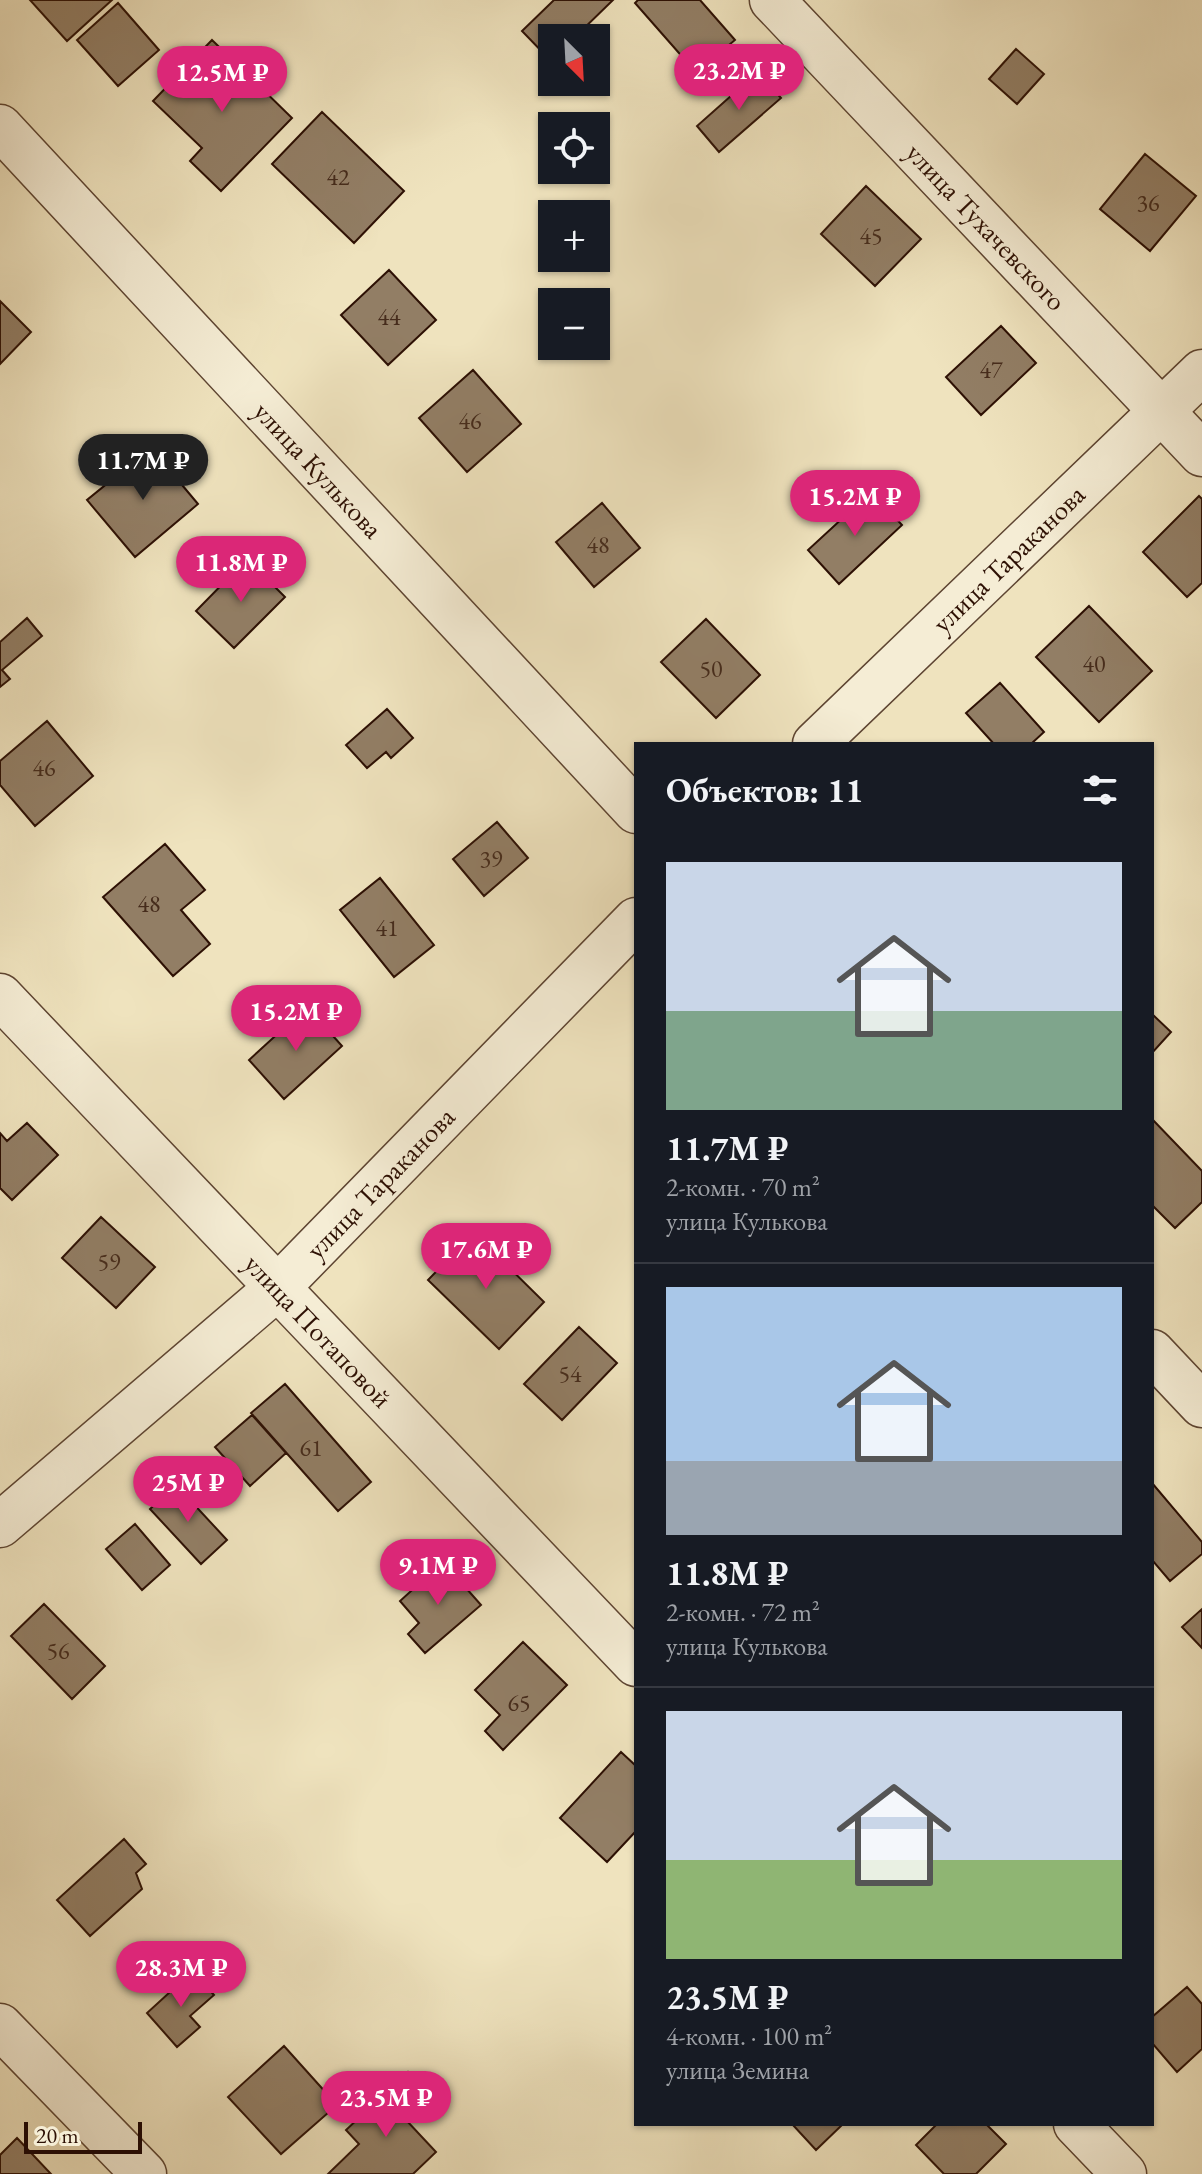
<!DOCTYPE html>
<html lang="ru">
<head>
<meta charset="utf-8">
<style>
	:root { --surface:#171b24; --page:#242831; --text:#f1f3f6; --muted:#9ea1a6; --line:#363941; --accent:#db2777 }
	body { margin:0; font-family:"EB Garamond",serif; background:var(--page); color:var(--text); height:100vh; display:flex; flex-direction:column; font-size:30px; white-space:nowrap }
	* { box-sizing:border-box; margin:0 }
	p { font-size:26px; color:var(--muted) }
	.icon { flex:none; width:44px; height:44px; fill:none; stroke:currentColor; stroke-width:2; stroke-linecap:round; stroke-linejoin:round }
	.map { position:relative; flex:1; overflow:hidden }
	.side { position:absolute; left:634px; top:742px; width:520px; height:1384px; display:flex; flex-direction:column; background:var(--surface); border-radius:0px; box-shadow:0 2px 6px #0004 }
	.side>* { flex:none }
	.needle { width:52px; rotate:156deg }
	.controls { position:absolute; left:538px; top:24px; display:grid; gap:16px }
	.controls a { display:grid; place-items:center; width:72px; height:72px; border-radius:0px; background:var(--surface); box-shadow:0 2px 6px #0004; font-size:40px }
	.scale { position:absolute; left:24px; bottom:20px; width:118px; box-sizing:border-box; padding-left:8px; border:4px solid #2d1004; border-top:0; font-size:22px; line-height:28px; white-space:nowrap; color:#2d1004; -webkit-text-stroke:6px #f5edd5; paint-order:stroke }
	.price { position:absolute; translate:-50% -68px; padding:0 18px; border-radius:28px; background:var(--accent); color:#fff; font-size:26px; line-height:52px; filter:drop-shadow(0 2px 4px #0008) }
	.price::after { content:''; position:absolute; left:50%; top:48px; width:24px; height:18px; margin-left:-12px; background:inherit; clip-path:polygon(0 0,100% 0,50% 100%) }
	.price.active { background:#222; color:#fff }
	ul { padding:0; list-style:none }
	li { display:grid; align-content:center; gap:16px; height:424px; padding:0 32px }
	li+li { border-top:2px solid var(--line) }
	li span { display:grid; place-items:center; height:248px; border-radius:0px; color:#555 }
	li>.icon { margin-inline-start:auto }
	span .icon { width:144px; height:144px; fill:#fffc; stroke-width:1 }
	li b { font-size:34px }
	h2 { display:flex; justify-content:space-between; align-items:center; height:96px; padding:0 32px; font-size:34px }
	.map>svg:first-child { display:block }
</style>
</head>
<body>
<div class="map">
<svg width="1202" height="2174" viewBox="0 0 1202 2174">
	<rect width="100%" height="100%" fill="#efe3be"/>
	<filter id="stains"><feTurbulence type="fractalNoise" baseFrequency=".0025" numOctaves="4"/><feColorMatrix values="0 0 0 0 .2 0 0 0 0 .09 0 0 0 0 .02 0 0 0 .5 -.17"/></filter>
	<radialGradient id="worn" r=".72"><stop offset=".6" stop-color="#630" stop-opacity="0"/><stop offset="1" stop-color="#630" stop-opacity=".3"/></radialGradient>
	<path fill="#927e65" stroke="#2d1004" stroke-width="2" d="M30,0H112L67,41Z
		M554,0H613L574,38H552L550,60L522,31Z
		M638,0H700L735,40L706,64L696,52L686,61L635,3Z
		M118,3L159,50L118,86L77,40Z
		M212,40L292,118L221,191L190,161L202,148L153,101Z
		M1016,49L1044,74L1017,104L989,79Z
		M758,72L781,98L719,152L697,126Z
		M322,112L404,191L354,243L272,164Z
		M1145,154L1196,196L1150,251L1100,209Z
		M866,186L921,239L875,286L821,234Z
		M389,270L436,320L388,365L341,315Z
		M0,301L31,332L0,364Z
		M1001,326L1036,363L981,415L946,377Z
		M473,370L521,424L467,472L419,418Z
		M151,448L198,504L135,557L87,500Z
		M871,492L902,525L839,584L808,550Z
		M1199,496L1202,499V583L1187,597L1143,552Z
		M602,503L640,548L594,587L556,542Z
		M247,559L285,597L234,648L196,611Z
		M1089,606L1152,671L1099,722L1036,657Z
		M27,618L42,636L2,670L10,679L0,687V642Z
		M706,619L760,675L716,718L661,662Z
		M1000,683L1044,732L1031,744H994L966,713Z
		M387,709L413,738L391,758L386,752L367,768L346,745Z
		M47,721L93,776L35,826L0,785V761Z
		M497,822L528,858L484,896L453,859Z
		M165,844L205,890L181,910L210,944L173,976L103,897Z
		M380,878L434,945L394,977L340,910Z
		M307,1007L342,1046L284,1099L249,1060Z
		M1152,1014L1171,1032L1152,1053Z
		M1152,1119L1202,1171V1202L1175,1228L1152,1205Z
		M27,1123L58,1155L12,1200L0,1188V1133L7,1141Z
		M101,1217L155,1267L116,1308L62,1258Z
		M474,1233L544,1302L499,1349L428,1280Z
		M579,1327L617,1363L562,1420L524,1384Z
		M285,1384L371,1482L338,1511L251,1413Z
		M252,1415L286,1453L250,1486L215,1447Z
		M1152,1483L1202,1542V1554L1170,1581L1152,1560Z
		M176,1485L227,1540L201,1564L150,1509Z
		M135,1524L170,1565L142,1590L106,1549Z
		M443,1562L481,1605L425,1653L408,1634L419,1623L400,1601Z
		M44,1604L105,1666L72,1699L11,1636Z
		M1202,1609V1648L1182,1627Z
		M523,1642L567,1685L503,1750L485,1731L500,1715L475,1690Z
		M621,1752L636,1766V1831L607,1862L560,1818Z
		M124,1839L146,1864L136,1873L142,1889L90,1936L57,1900Z
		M193,1971L214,1995L190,2016L200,2027L177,2047L147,2013Z
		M1187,1987L1202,2004V2049L1177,2072L1152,2043V2017Z
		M284,2046L337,2105L281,2154L228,2097Z
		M408,2072L417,2081L392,2105L436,2152L413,2174H328L359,2144L346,2130Z
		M792,2124H843L816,2150Z
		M937,2124H986L1006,2144L976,2174H944L916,2145Z
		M17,2138L51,2174H0V2155Z"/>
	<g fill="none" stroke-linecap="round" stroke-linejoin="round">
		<defs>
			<g id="minor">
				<path id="s1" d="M772,0L1202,454"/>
				<path id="s2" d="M0,127L636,811"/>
				<path id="s3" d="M815,744L1202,372"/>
				<path id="s4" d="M0,996L636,1664"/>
				<path d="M1152,1352L1202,1405"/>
				<path id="s5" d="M0,1525L277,1288L636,920"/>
				<path d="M0,2026L144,2174"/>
				<path d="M1076,2124L1124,2174"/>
			</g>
		</defs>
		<use href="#minor" stroke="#5e4532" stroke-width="47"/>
		<use href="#minor" stroke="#f5edd5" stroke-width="44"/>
	</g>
	<g text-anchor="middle" stroke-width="6" stroke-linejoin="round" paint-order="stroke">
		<g font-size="24" fill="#462c1c">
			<text x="338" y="185">42</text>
			<text x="1148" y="211">36</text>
			<text x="871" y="244">45</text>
			<text x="389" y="325">44</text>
			<text x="991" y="378">47</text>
			<text x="470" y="429">46</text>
			<text x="598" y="553">48</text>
			<text x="1094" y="672">40</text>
			<text x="711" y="677">50</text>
			<text x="44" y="776">46</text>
			<text x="491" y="867">39</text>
			<text x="149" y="912">48</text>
			<text x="387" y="936">41</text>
			<text x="109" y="1270">59</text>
			<text x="570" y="1382">54</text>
			<text x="311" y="1456">61</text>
			<text x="58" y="1659">56</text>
			<text x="519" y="1711">65</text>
		</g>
		<g font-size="28" fill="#2d1004" stroke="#f5edd5">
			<text dy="10" stroke="none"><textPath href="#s1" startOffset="312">улица Тухачевского</textPath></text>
			<text dy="10" stroke="none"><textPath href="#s2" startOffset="468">улица Кулькова</textPath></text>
			<text dy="10" stroke="none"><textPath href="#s3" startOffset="268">улица Тараканова</textPath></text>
			<text dy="10" stroke="none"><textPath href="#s5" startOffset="512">улица Тараканова</textPath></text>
			<text dy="10" stroke="none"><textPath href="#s4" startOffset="462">улица Потаповой</textPath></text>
		</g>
	</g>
	<rect width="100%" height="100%" filter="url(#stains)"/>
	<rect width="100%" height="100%" fill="url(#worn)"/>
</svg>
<div class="controls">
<a><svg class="needle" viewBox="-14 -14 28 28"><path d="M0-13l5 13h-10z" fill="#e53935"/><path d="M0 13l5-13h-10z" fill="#9ea1a6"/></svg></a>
<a><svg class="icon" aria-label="locate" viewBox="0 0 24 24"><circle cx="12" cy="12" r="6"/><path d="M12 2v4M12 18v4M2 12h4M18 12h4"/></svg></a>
<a>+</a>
<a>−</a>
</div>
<div class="scale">20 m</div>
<b class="price" style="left:739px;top:112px">23.2M ₽</b>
<b class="price" style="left:222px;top:114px">12.5M ₽</b>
<b class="price active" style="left:143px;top:502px">11.7M ₽</b>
<b class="price" style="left:855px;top:538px">15.2M ₽</b>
<b class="price" style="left:241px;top:604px">11.8M ₽</b>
<b class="price" style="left:296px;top:1053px">15.2M ₽</b>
<b class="price" style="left:486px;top:1291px">17.6M ₽</b>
<b class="price" style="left:188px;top:1524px">25M ₽</b>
<b class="price" style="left:438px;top:1607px">9.1M ₽</b>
<b class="price" style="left:181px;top:2009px">28.3M ₽</b>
<b class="price" style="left:386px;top:2139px">23.5M ₽</b>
<section class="side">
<h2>Объектов: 11<svg class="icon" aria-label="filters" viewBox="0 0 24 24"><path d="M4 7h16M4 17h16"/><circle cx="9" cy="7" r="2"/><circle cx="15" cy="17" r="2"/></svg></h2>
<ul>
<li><span style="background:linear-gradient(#c9d6e8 60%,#7fa58c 0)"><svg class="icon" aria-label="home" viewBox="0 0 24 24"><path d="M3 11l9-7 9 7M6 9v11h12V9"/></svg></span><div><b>11.7M ₽</b><p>2-комн. · 70 m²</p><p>улица Кулькова</p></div></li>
<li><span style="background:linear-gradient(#a9c7e8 70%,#9aa5b1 0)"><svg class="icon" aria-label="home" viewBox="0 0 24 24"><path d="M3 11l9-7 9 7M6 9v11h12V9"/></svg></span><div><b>11.8M ₽</b><p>2-комн. · 72 m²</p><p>улица Кулькова</p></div></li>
<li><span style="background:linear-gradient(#c9d6e8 60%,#8fb573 0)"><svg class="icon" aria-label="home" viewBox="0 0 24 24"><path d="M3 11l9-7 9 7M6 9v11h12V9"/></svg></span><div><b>23.5M ₽</b><p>4-комн. · 100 m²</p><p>улица Земина</p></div></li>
</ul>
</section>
</div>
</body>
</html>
